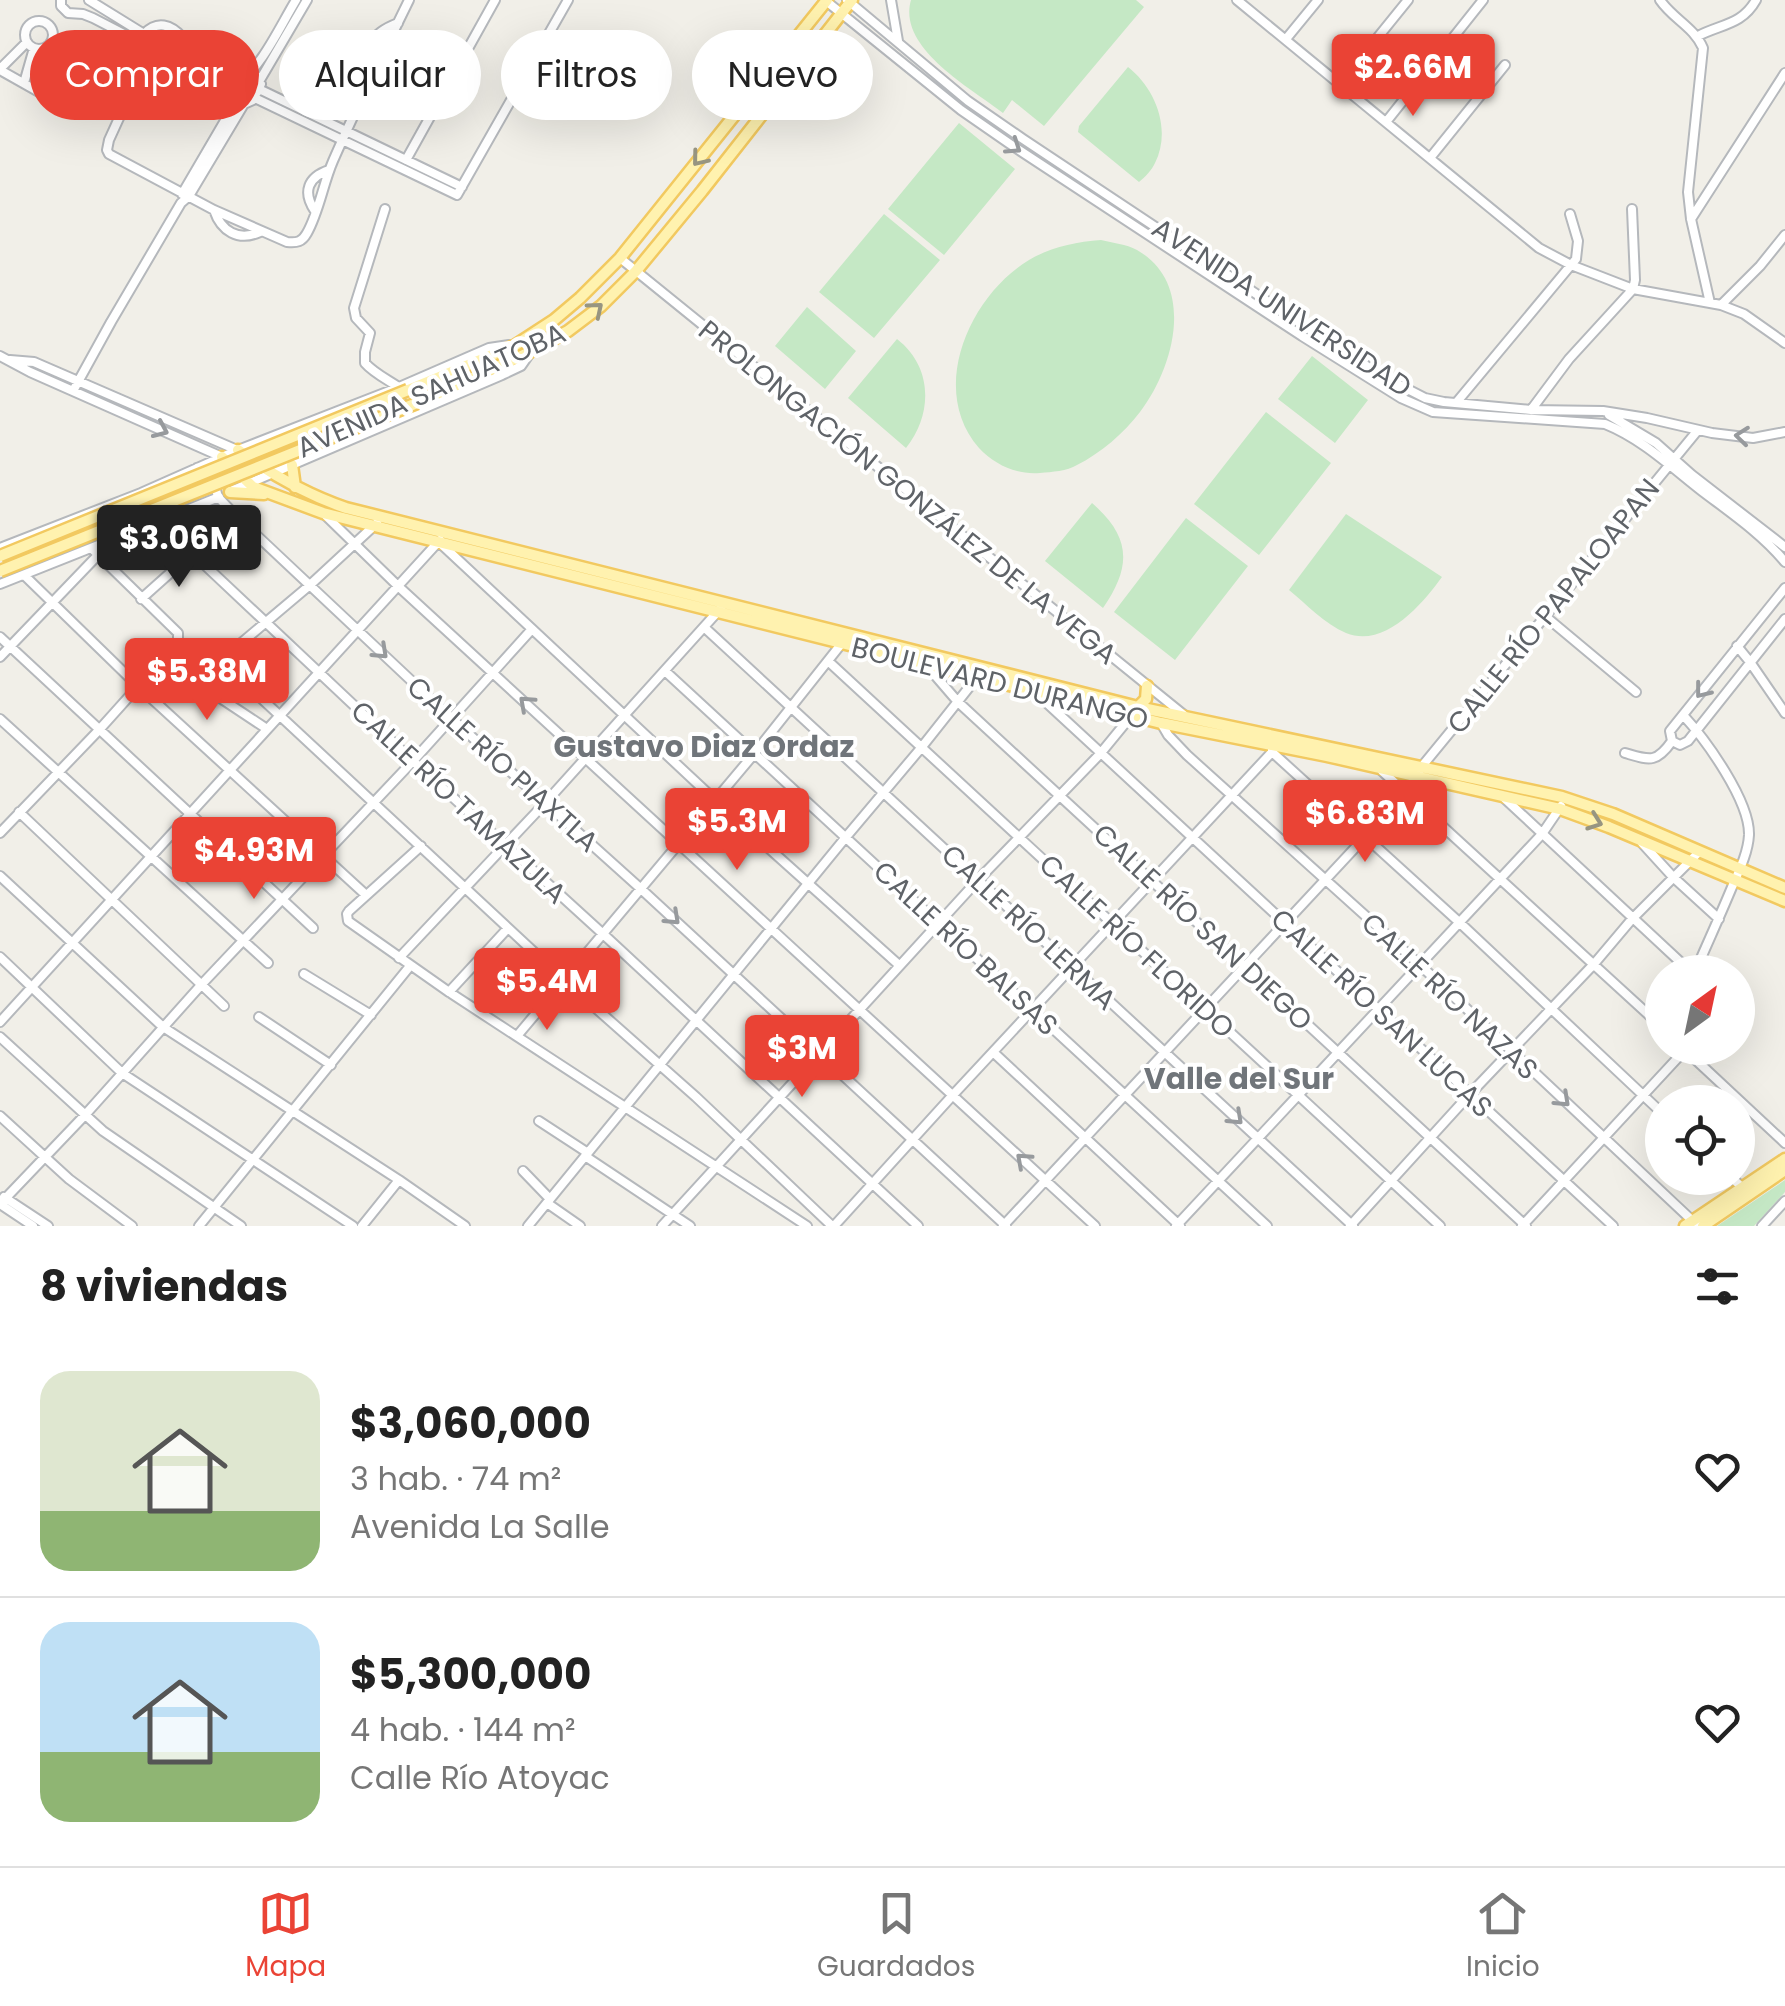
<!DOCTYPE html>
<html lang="es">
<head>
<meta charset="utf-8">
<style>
	:root { --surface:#fff; --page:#f6f6f6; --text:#222; --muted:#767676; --line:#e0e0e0; --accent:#ea4335 }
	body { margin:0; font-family:Poppins,sans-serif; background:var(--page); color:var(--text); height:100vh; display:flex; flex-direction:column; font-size:38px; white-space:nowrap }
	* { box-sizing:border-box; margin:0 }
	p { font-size:32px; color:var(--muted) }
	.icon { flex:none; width:55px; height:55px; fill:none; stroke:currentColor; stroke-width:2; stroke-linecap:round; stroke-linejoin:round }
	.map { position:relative; height:1226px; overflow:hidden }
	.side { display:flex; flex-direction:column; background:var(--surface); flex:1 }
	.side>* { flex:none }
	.banner { position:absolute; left:30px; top:30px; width:1000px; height:90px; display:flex; gap:20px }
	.needle { width:65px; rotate:33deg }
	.controls { position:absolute; left:1645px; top:955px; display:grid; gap:20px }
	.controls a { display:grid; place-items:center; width:110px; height:110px; border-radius:50%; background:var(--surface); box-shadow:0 10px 40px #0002; font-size:50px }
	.price { position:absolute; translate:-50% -85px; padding:0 22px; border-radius:10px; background:var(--accent); color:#fff; font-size:32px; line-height:65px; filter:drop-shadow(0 2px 5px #0008) }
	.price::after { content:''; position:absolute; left:50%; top:60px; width:30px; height:22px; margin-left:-15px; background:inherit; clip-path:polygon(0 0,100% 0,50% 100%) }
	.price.current { background:#222; color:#fff }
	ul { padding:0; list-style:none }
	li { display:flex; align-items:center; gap:30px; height:250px; padding:0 40px }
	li+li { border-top:2px solid var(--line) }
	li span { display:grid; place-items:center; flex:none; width:280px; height:200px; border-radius:30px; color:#555 }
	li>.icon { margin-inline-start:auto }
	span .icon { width:120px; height:120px; fill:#fffc; stroke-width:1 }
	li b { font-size:42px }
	h2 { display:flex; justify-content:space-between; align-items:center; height:120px; padding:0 40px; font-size:42px }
	.chip { padding:0 35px; border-radius:45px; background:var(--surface); box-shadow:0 10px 40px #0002; font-size:35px; line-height:90px }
	.chip.current { background:var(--accent); color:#fff }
	.tabs { display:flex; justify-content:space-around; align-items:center; height:140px; border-top:2px solid var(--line); background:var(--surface); font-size:28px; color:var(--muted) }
	.tabs a { display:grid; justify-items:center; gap:5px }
	.tabs .current { color:var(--accent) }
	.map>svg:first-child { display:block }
</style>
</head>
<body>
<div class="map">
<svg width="1785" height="1226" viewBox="0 0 1785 1226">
	<rect width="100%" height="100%" fill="#f1efe8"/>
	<path fill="#c5e8c5" d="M911,0H1136L1144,7L1044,126L1012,100L1003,113C971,88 897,48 911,0Z
		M1128,67C1155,88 1172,129 1155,163C1152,170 1145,177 1139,182L1078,132L1079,126Z
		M959,123L1015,169L944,255L888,209Z
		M884,214L940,260L874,338L819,292Z
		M1101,240C1113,243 1126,244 1137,250C1197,284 1174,368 1140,412C1124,433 1101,453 1077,465C1067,471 1052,472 1040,473C1017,475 995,465 979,448C928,390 969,296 1029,260C1051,247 1075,242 1101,240Z
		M807,307L856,351L825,389L775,346Z
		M897,339C933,367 933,414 906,448L848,398Z
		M1312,356L1368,400L1335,443L1278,399Z
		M1266,412L1331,463L1259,555L1194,504Z
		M1092,503C1131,537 1132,566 1103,608L1045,561Z
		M1346,514L1442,577C1423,603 1385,649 1346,633C1325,624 1306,604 1289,590Z
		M1186,518L1248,566L1175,660L1114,612Z
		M1785,1180V1192L1754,1226H1717Z"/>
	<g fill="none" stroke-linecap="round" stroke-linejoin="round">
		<defs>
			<path id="minor" d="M61,0V6L68,13L83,14L93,18L151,48L235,87
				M89,0L144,34L242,81
				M847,0L968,101L1023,139L1309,329L1384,377L1425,398L1444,402L1531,410L1603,411L1647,418L1712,433L1753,438L1785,432
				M891,0L898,41
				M1237,0L1539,248L1571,265L1633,289L1721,305L1744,314L1785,343
				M1660,0C1673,19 1694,27 1703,48L1688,192L1691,219L1710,303
				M826,1L961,110L1010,144L1302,336L1401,398L1433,412L1605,424C1642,439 1670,466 1702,491C1731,513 1762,534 1785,562
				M25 35a14 14 0 1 1 28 0a14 14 0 1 1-28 0Z
				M144,34C157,20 171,24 183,38V54
				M1698,36C1721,24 1742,25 1756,0
				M1286,39L1318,0
				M151,48L109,140L107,150L109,154L214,210L287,242C297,243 302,242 307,233C319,212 323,184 333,161C357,106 383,53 409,0
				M0,69L27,42
				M0,70L39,92
				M373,73C363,46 372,33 398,23
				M250,74L257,77L261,84L253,100L244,104L237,100L235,87C263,65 278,30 296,0
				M260,80L307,0
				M24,83L34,48
				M1340,84L1408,0
				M259,89L462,187
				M255,98L457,195L568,0
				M1386,122L1483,0
				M1430,158L1505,65
				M406,160L495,0
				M182,194L237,100
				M385,209L354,308L356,318L370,333L365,352V363C380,380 407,386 418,407
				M214,210C221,231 238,242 260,232
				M315,211C302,192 308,177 329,170
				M1691,219L1785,73
				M620,258L1184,715
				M1721,305L1760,266L1785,235
				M0,356L30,372L222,457
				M10,360L34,362L237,450
				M73,391L111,322L181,203L189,196L244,104
				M1456,403L1576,259L1578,241L1570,214
				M1531,410L1569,359L1633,289L1635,280L1632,209
				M1609,415L1656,443L1692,475L1785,547
				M197,468L213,479L218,497L235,515L452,719L640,888L1006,1226
				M231,491L502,375L521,366L530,353
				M323,513L399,587L1095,1226
				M439,542L715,800L899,965
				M0,548L141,493L238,450L397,388L489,348L509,345
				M192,553L413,761L602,933L918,1226
				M24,575L139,687L366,895
				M0,584L219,497
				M141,599L235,515
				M1545,616L1636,692
				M705,628L1353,1226
				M0,637L313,928
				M1737,646L1750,662L1785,713
				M0,657L98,555
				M163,660L267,729
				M220,660L564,980L696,1097L832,1226
				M828,661L1440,1226
				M927,666L958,702L1526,1226
				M665,671L1267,1226
				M196,681L310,585L377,523
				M1036,693L1613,1226
				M1683,715C1706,740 1750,801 1749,835C1748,853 1739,871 1732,887C1720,916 1707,944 1695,972
				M0,719L268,963
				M1161,723L1168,735L1187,755L1419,964L1698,1226
				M1672,741L1670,731L1785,588
				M1672,741L1680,745L1688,741L1785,619
				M1272,749V752L1459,922L1662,1113
				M1625,753C1649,760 1656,764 1672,741
				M1382,771L1662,1027
				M1502,796L1691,972
				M19,812L224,1006
				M0,833L99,730L178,642V633L92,549
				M1642,843L1673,877L1719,919
				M421,846L349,911L347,914L348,921L449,992L807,1226
				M0,876L163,1027L399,1180L465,1226
				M0,957L122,1073L353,1226
				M399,958L546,802L721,608
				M304,974L371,1015
				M449,992L508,928
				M259,1017L331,1065
				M0,1022L440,540
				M517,1036L754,754L842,643
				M0,1037L103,1131L241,1226
				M1683,1048L1785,1143
				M993,1052L1180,1226
				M0,1116L69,1179L132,1226
				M539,1121L588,1153
				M585,1156L690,1226
				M523,1171L550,1199
				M1732,1178L1746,1191
				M4,1197L48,1226
				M547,1203L580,1226
				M0,1204L85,1115L202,984L413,761L532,629
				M0,1204L33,1226
				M199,1226L410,966
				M362,1226L399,1180
				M528,1226L846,837L921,748L978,676
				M662,1226L978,880L1100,754L1132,715
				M834,1226L952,1096L1272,752
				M1003,1226L1407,792L1423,765L1698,430
				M1176,1226L1542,834L1561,806
				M1350,1226L1470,1094L1594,964L1632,919L1699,852
				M1522,1226L1685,1050
				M1762,1226L1785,1201"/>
			<path id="major" d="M408,390L514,346L554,320L580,298L620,258L827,0
				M417,403L530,352L568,331L601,306L636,271L702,191L852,0
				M238,450C272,475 305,494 346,508L1138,707L1562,797L1613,814L1785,888
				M222,457L253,487L323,513L1161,723L1327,756L1560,809L1609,827L1785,901
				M292,465L295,487
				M230,492L264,494
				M1138,707L1146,699L1147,686
				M1685,1226L1785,1159
				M1703,1226L1785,1170"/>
		</defs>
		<use href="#minor" stroke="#b5b8bc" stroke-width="12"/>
		<use href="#major" stroke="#f2c960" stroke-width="15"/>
		<use href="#minor" stroke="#fff" stroke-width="8"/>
		<use href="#major" stroke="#fff2af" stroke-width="10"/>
		<defs>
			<path id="major-bridge" d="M0,556L408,390
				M0,571L417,403"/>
		</defs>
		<use href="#major-bridge" stroke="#f2c960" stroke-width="15" stroke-linecap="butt"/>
		<use href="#major-bridge" stroke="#fff2af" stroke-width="10"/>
	</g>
	<defs><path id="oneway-chevron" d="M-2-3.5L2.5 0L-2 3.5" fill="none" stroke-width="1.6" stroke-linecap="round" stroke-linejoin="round" transform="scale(2.5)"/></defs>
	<g stroke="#979a9d">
		<use href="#oneway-chevron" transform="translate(1014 147) rotate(34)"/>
		<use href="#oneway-chevron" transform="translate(161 430) rotate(24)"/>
		<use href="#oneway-chevron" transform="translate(1742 436) rotate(-174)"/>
		<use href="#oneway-chevron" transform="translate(381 652) rotate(43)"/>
		<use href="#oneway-chevron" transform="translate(1702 691) rotate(128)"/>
		<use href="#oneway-chevron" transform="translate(526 703) rotate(-138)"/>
		<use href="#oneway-chevron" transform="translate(673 918) rotate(43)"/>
		<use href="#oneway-chevron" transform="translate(1563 1100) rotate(43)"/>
		<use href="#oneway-chevron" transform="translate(1236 1118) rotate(43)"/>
		<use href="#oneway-chevron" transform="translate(1023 1160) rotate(-138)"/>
	</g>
	<g stroke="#979581">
		<use href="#oneway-chevron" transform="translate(699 159) rotate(129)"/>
		<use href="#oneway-chevron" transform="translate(596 309) rotate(-40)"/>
		<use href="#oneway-chevron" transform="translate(1595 822) rotate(20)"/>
	</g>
	<g text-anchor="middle" stroke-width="8" stroke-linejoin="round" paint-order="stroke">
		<g font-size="28" fill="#5f6368" stroke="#fff">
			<text transform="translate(1282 307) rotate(33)" y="10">AVENIDA UNIVERSIDAD</text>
			<text transform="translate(431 390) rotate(-24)" y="10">AVENIDA SAHUATOBA</text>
			<text transform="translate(908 492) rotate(39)" y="10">PROLONGACIÓN GONZÁLEZ DE LA VEGA</text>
			<text transform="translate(1553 606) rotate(-51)" y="10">CALLE RÍO PAPALOAPAN</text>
			<text transform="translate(1000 683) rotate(14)" y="10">BOULEVARD DURANGO</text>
			<text transform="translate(503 764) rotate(42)" y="10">CALLE RÍO PIAXTLA</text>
			<text transform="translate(459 802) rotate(43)" y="10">CALLE RÍO TAMAZULA</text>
			<text transform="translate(1029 927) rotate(43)" y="10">CALLE RÍO LERMA</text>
			<text transform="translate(1203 927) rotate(43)" y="10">CALLE RÍO SAN DIEGO</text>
			<text transform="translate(1137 946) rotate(43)" y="10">CALLE RÍO FLORIDO</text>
			<text transform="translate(966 948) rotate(43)" y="10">CALLE RÍO BALSAS</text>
			<text transform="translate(1450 996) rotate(43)" y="10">CALLE RÍO NAZAS</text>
			<text transform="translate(1382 1013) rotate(43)" y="10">CALLE RÍO SAN LUCAS</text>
		</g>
		<g font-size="30" font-weight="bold" fill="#70757a" stroke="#fff">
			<text x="704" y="757">Gustavo Diaz Ordaz</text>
			<text x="1239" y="1089">Valle del Sur</text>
		</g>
	</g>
</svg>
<div class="controls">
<a><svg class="needle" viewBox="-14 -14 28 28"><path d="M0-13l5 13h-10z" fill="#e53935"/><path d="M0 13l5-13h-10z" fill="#767676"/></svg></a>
<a><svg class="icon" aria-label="locate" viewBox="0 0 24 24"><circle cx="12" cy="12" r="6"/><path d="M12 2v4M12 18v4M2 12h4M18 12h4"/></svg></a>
</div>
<b class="price" style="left:1413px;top:119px">$2.66M</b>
<b class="price current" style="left:179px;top:590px">$3.06M</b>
<b class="price" style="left:207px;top:723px">$5.38M</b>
<b class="price" style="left:1365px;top:865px">$6.83M</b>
<b class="price" style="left:737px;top:873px">$5.3M</b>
<b class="price" style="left:254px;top:902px">$4.93M</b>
<b class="price" style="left:547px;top:1033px">$5.4M</b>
<b class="price" style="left:802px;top:1100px">$3M</b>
<div class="banner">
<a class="chip current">Comprar</a>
<a class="chip">Alquilar</a>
<a class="chip">Filtros</a>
<a class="chip">Nuevo</a>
</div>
</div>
<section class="side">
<h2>8 viviendas<svg class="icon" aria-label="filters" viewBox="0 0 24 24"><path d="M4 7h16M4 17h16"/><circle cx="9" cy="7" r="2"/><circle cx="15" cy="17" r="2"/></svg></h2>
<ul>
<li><span style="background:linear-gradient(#dfe7d0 70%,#8fb573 0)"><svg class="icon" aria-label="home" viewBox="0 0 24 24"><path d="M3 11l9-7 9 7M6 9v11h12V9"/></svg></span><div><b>$3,060,000</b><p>3 hab. · 74 m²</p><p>Avenida La Salle</p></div><svg class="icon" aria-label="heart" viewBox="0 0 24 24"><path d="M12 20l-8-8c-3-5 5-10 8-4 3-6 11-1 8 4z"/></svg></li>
<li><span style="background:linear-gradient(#bfe0f5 65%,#8fb573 0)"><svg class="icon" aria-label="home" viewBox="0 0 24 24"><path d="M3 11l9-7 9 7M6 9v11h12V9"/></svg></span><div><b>$5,300,000</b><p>4 hab. · 144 m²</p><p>Calle Río Atoyac</p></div><svg class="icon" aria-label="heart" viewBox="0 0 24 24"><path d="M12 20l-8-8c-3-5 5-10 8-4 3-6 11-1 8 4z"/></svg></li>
</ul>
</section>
<nav class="tabs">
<a class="current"><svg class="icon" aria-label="map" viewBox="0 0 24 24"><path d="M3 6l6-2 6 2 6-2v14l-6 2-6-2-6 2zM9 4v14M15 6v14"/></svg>Mapa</a>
<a><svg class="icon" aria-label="saved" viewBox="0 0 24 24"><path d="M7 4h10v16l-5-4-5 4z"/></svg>Guardados</a>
<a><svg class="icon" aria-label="home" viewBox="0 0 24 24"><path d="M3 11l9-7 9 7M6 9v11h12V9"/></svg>Inicio</a>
</nav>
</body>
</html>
